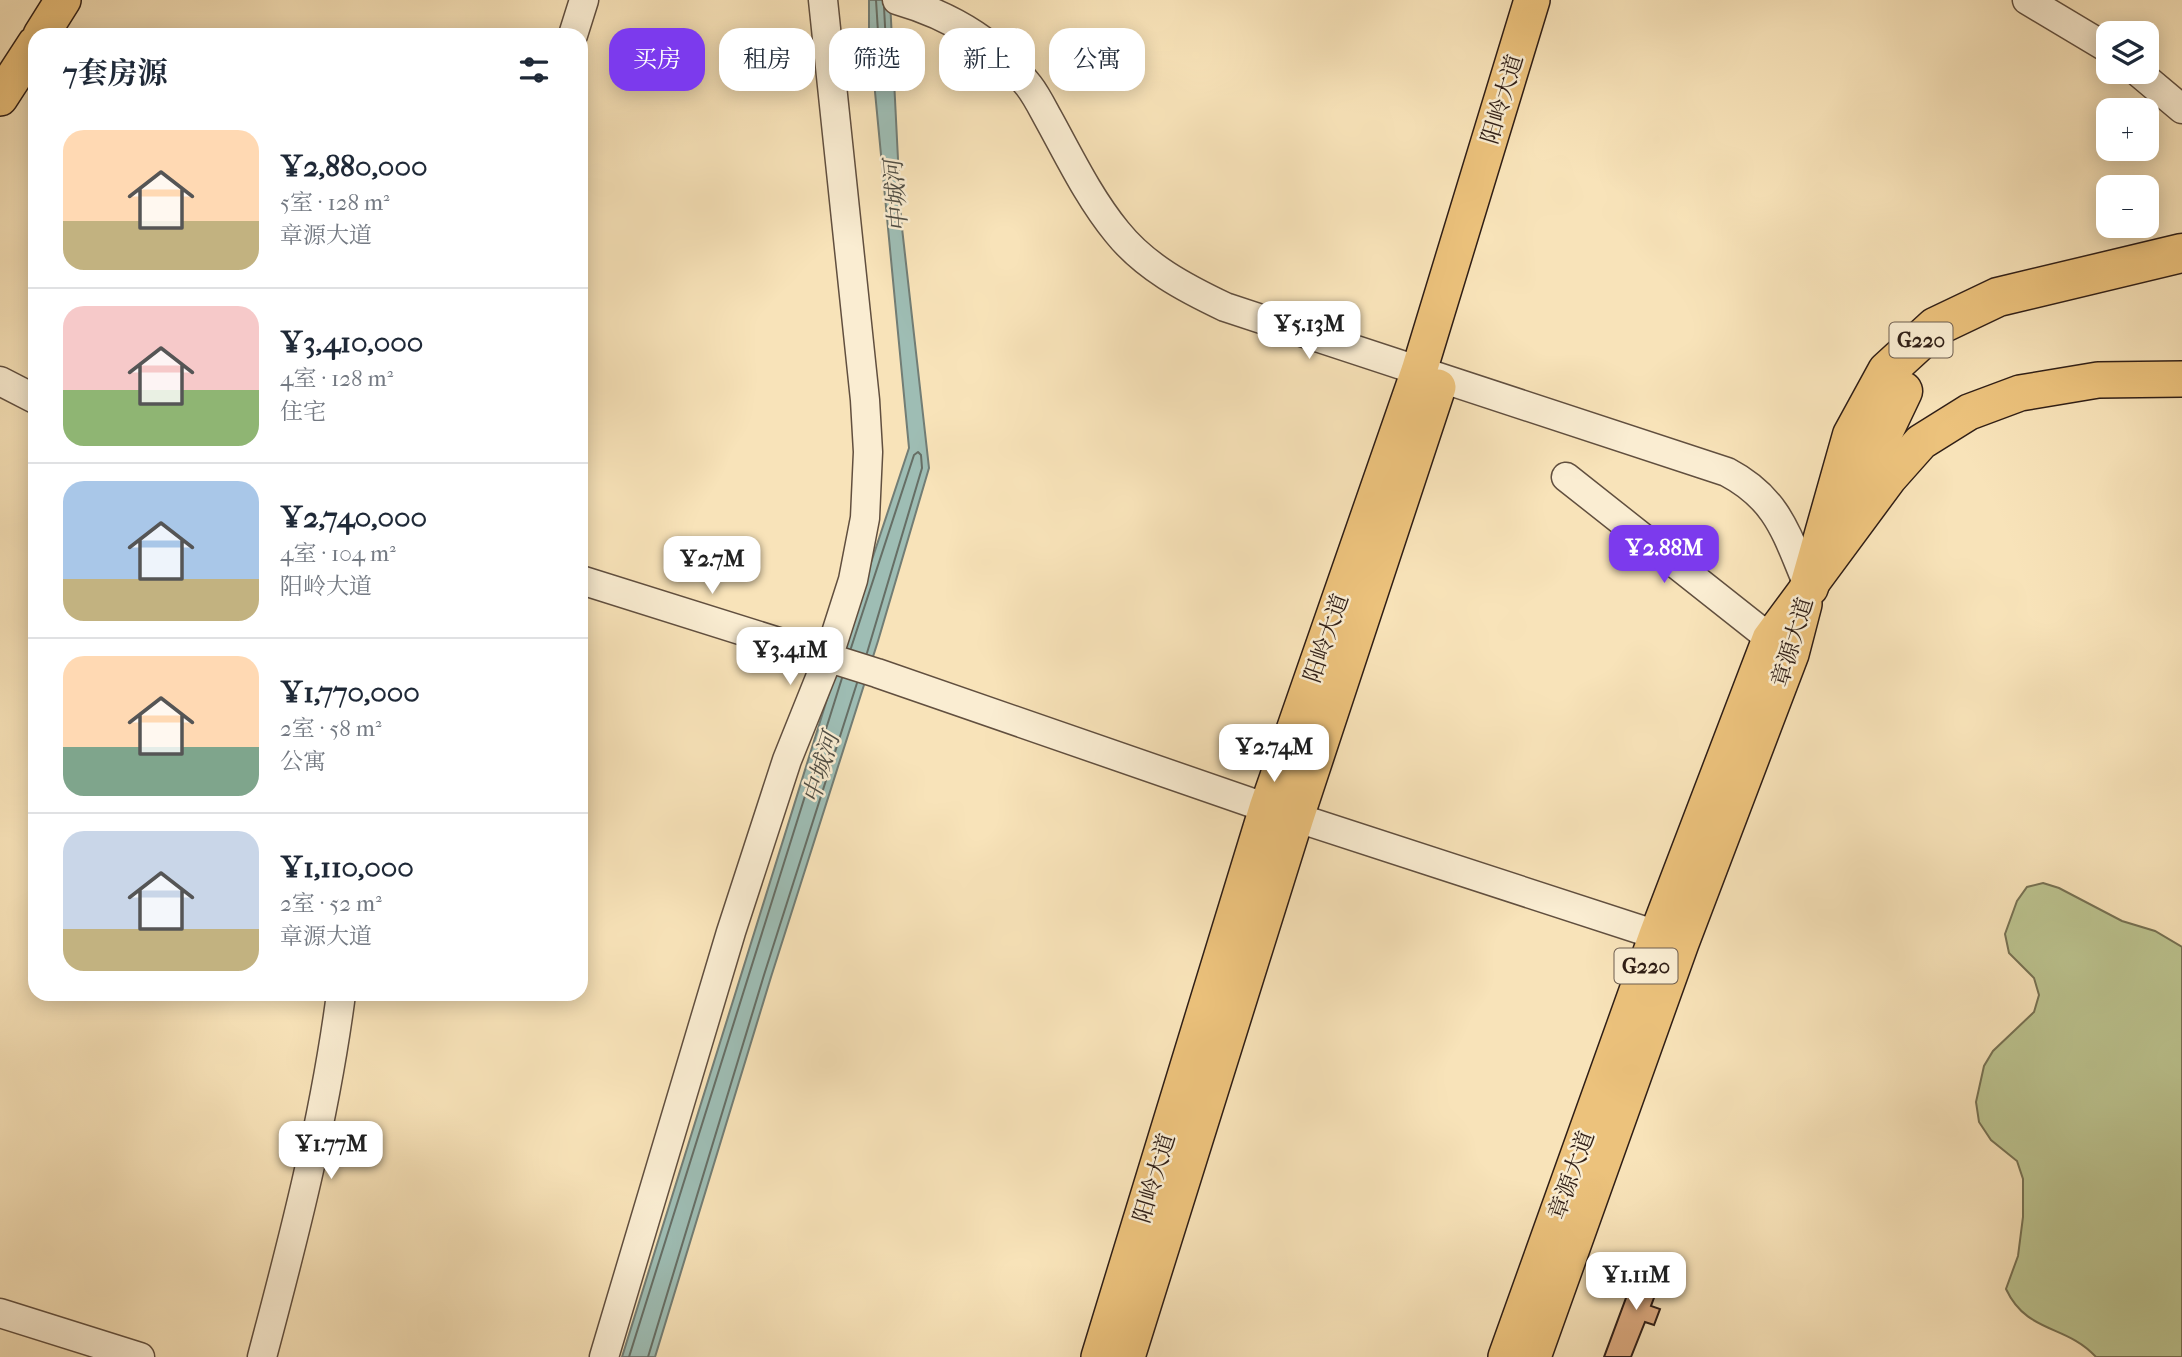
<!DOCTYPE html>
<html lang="zh">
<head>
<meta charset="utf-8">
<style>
	:root { --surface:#fff; --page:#f6f6f7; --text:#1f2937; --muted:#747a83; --line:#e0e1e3; --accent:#7c3aed }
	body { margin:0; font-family:"IM FELL French Canon","Noto Serif SC",serif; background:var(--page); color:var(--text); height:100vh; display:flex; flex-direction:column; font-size:26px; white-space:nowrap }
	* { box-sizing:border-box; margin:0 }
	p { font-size:23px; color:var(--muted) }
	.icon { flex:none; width:38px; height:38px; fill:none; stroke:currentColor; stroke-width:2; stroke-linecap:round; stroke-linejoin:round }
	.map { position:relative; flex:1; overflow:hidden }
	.panel { position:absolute; left:28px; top:28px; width:560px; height:973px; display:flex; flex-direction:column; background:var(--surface); border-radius:21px; box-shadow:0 4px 18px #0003 }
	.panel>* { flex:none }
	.hud { position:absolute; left:609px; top:28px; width:665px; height:63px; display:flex; gap:14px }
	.tools { position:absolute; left:2096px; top:21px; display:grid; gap:14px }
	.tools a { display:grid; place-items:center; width:63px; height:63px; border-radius:14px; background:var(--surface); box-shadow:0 4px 18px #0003; font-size:35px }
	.price { position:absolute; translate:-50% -60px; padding:0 16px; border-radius:14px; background:#fff; color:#222; font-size:23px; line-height:46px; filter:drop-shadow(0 2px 4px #0008) }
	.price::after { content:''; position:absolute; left:50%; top:42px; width:21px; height:16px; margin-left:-10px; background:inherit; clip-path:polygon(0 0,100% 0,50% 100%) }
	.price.active { background:var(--accent); color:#fff }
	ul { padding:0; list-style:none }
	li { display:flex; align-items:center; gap:21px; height:175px; padding:0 35px }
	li+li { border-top:2px solid var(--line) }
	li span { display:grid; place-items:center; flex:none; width:196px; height:140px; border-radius:21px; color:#555 }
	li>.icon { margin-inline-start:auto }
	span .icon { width:84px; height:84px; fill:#fffc; stroke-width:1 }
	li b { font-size:30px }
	h2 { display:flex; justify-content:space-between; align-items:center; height:84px; padding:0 35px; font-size:30px }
	.tag { padding:0 24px; border-radius:21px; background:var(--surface); box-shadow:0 4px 18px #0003; font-size:24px; line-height:63px }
	.tag.active { background:var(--accent); color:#fff }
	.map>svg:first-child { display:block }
</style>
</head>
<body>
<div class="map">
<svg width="2182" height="1357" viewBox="0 0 2182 1357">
	<rect width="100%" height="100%" fill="#f8e3b9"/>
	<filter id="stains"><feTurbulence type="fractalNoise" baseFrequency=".00286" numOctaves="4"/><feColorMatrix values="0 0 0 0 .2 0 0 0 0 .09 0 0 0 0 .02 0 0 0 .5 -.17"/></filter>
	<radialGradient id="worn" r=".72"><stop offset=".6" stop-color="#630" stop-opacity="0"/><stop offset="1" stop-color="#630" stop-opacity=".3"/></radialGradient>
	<path fill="#bcc490" stroke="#767153" stroke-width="2" d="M2043,883L2059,888L2122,921L2155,931L2182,947V1357H2096C2066,1324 2027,1334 2006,1289L2018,1256L2023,1217V1179L2017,1161L1991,1140L1979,1122L1976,1102L1984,1066L1993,1051L2034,1012L2039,995L2034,978L2009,953L2005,934L2017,901L2027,887Z"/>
	<path fill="#9ebdb4" stroke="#727d75" stroke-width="2" d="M869,0H890L901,219L929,468L878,641L771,977L655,1357H622L848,632L909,448L869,29Z"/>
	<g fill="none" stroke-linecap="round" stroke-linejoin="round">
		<path stroke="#666e65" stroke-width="2" d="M876,0L880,64L884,67L887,63L884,7
			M851,648L914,455L918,452L921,455L922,468L867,653
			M629,1357L842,678
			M648,1357L764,975L857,683"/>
	</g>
	<path fill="#dba97f" stroke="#2f1e16" stroke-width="2" d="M1639,1263L1664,1271L1651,1306L1660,1309L1654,1325L1645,1322L1631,1357H1604Z"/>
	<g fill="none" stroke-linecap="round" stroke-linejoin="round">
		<defs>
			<path id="minor" d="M897,0C949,15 996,42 1029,86C1036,95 1042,107 1048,118C1069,156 1089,198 1117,232C1145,267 1185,288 1225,307L1727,472C1780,500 1787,537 1809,587
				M2027,0L2109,49
				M573,35L584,0
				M2138,72L2182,109
				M0,381L35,399
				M1566,477L1786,651
				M581,580L877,673L1267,808L1657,935
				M0,1313L140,1357
				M262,1357C294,1237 325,1117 341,994
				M604,1357L731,932L787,760L828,658L853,580L865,518L868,452L865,400L823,0"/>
			<path id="major" d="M41,35L63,0
				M0,98L35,44
				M1099,1357L1267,808L1419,371L1532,0
				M1127,1357L1296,817L1438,387
				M1506,1357L1657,935L1770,639L1889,478L1921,442L1969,412L2020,393L2098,380L2182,379
				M1533,1357L1681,943L1791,654L1804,604"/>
			<path id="highway" d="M1854,494L1903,391
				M1809,587L1852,435L1887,371L1935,327L1998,297L2182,253"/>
		</defs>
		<use href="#minor" stroke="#614f3f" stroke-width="31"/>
		<use href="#major" stroke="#2f1e16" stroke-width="38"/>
		<use href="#highway" stroke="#2f1e16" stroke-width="41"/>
		<use href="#minor" stroke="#faedd2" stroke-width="28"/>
		<use href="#major" stroke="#ecc27c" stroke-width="35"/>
		<use href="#highway" stroke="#ecc27c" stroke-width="38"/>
	</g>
	<g text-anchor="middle" stroke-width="5" stroke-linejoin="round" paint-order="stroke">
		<g fill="#faedd2" stroke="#6c5c4e" stroke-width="2">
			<rect x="1889.5" y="322.5" width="63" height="35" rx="5"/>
			<rect x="1614.5" y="948.5" width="63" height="35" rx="5"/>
		</g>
		<g font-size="21" font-weight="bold" fill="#2f1e16">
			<text x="1921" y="347">G220</text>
			<text x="1646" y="973">G220</text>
		</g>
		<g font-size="23" fill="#2f1e16" stroke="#faedd2">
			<text transform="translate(1502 99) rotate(-73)" y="8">阳岭大道</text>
			<text transform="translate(1326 638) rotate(-71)" y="8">阳岭大道</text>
			<text transform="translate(1792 642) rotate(-73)" y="8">章源大道</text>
			<text transform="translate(1571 1175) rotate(-70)" y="8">章源大道</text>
			<text transform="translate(1154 1178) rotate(-73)" y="8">阳岭大道</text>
		</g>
		<g font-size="24" font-style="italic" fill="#504e45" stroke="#faedd2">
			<text transform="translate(896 196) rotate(-95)" y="8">中城河</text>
			<text transform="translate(821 768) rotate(-73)" y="8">中城河</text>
		</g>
	</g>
	<rect width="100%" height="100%" filter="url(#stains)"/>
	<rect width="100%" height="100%" fill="url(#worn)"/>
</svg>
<div class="tools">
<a><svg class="icon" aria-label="layers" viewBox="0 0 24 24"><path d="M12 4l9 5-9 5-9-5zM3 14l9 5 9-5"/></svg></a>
<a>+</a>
<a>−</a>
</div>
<b class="price" style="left:1309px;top:361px">¥5.13M</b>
<b class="price active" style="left:1664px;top:585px">¥2.88M</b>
<b class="price" style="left:712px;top:596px">¥2.7M</b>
<b class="price" style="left:790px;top:687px">¥3.41M</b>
<b class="price" style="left:1274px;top:784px">¥2.74M</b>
<b class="price" style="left:331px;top:1181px">¥1.77M</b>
<b class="price" style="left:1636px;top:1312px">¥1.11M</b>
<div class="hud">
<a class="tag active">买房</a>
<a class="tag">租房</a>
<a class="tag">筛选</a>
<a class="tag">新上</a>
<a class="tag">公寓</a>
</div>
<section class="panel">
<h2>7套房源<svg class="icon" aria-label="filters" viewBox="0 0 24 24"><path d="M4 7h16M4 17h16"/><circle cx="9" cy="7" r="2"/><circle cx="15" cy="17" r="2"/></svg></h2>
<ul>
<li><span style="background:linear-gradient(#ffd9b3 65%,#c2b280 0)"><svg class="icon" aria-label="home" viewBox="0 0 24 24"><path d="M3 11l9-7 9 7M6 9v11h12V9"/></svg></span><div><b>¥2,880,000</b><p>5室 · 128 m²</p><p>章源大道</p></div></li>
<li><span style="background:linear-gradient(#f6c9c9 60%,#8fb573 0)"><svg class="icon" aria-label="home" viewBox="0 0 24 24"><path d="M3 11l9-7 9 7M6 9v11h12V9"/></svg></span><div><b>¥3,410,000</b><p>4室 · 128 m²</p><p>住宅</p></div></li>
<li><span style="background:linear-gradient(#a9c7e8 70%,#c2b280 0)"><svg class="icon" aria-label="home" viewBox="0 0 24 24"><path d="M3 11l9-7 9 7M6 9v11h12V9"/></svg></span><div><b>¥2,740,000</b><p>4室 · 104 m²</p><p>阳岭大道</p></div></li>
<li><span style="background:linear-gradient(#ffd9b3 65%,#7fa58c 0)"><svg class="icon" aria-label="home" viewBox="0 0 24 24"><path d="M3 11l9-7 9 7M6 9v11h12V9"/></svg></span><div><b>¥1,770,000</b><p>2室 · 58 m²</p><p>公寓</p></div></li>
<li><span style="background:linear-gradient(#c9d6e8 70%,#c2b280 0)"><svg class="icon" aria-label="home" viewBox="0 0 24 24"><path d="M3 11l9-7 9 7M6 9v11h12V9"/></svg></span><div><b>¥1,110,000</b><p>2室 · 52 m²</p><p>章源大道</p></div></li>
</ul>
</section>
</div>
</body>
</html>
